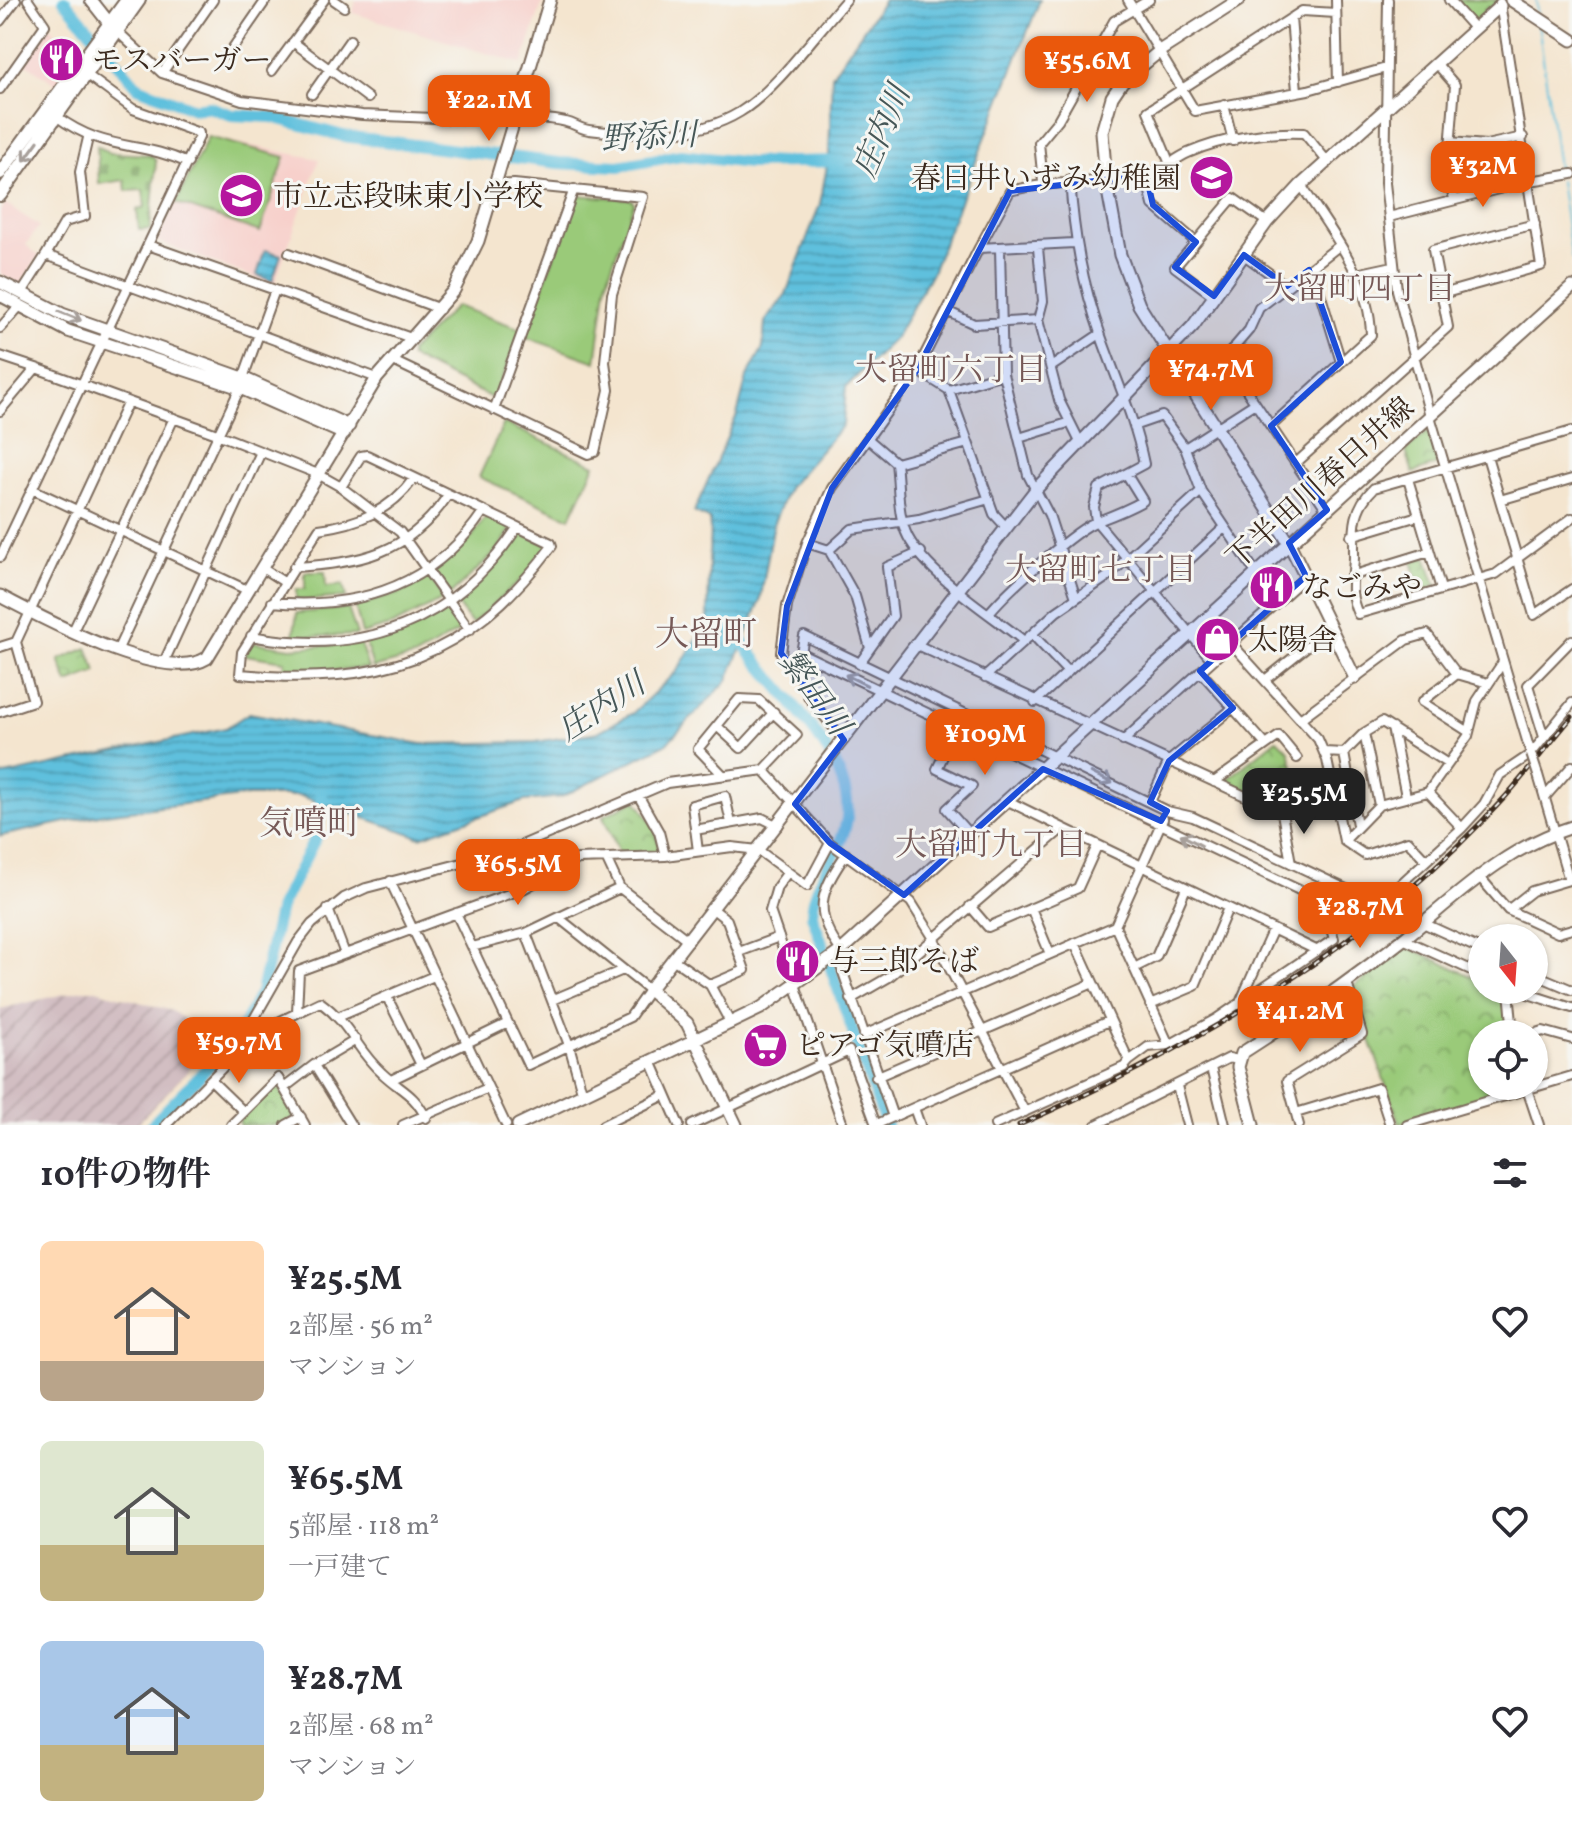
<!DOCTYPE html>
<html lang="ja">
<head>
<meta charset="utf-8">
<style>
	:root { --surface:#fff; --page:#f2f2f3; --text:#2b2b33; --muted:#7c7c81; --accent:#ea580c }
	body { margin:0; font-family:Vollkorn,"Noto Serif JP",serif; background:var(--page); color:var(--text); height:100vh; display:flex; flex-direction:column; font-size:30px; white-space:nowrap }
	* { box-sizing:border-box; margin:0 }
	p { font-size:26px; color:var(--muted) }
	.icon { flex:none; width:44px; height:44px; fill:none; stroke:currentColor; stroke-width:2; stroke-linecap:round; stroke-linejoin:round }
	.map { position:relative; height:1125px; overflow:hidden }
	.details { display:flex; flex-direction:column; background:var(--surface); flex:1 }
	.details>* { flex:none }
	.needle { width:52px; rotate:163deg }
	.tools { position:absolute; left:1468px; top:924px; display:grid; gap:16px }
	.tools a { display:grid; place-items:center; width:80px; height:80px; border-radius:50%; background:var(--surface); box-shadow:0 2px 6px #0004; font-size:40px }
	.price { position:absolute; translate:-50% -68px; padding:0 18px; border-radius:16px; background:var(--accent); color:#fff; font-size:26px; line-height:52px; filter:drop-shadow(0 2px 4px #0008) }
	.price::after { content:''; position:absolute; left:50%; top:48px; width:24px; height:18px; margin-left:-12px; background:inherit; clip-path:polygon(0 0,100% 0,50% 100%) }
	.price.current { background:#222; color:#fff }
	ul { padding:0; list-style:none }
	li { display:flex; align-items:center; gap:24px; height:200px; padding:0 40px }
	li span { display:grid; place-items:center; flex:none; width:224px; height:160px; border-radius:12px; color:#555 }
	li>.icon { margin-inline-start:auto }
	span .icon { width:96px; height:96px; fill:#fffc; stroke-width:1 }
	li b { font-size:34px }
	h2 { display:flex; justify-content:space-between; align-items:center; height:96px; padding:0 40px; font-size:34px }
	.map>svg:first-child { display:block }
</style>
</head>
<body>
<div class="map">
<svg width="1572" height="1125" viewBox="0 0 1572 1125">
	<defs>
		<pattern id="industrial-furrows" width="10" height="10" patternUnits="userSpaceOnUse" patternTransform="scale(2)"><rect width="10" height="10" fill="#d2bec2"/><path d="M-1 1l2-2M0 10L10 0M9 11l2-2" fill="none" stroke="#b5a3a6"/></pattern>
		<pattern id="cemetery-stones" width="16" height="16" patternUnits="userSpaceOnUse" patternTransform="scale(2)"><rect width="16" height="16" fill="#9aca79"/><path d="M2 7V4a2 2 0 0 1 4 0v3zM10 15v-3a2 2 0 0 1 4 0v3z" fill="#7fa463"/></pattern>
		<pattern id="park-crowns" width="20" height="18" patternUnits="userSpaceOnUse" patternTransform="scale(2)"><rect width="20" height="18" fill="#9aca79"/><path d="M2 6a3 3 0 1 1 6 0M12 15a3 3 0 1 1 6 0" fill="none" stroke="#7fa463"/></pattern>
		<pattern id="water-rules" width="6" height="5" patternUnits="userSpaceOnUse" patternTransform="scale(2)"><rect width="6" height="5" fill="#5ec0dd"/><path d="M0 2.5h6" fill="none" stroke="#4f9cb3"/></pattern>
	</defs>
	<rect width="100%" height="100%" fill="#f6f6f2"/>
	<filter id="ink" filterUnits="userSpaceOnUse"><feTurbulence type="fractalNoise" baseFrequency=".0125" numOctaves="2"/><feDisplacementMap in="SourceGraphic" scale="16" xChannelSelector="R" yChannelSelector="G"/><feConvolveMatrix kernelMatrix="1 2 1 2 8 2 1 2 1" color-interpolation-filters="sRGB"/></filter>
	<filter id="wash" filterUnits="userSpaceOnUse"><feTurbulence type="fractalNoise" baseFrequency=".006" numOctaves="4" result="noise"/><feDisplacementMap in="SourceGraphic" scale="32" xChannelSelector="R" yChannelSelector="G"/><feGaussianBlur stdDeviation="1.8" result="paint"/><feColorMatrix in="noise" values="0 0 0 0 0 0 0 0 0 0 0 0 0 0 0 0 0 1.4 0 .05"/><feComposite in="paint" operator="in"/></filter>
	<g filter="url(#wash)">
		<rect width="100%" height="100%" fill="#f4e5cf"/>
		<path fill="#f7d0cb" d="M356,0H543L522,64L353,13Z
			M50,26L74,59L57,85L24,62Z
			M207,137L319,159L274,285L157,241Z
			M5,203L39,226L26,245L39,256L20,285L0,273V211Z"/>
		<path fill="url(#industrial-furrows)" d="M82,990H96L172,1011L212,1038L202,1056L136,1125H0V1009Z"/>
		<path fill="#9aca79" stroke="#6a7a4c" stroke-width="2" d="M208,137L285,157L260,232L176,203Z
			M576,195L631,199L634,203L607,280L596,362L525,337Z
			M456,306L522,329L494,399L410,357V352Z
			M504,423L595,465L570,518L479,477Z
			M487,515L512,528L496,552L450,595L434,572L469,541Z
			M520,532L549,545L534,568L472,624L455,602L490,570Z
			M305,572H325L326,587L343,585L346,597L296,601V589H305Z
			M428,576L444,599L393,625L362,634L355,606L400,593Z
			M449,606L464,628L417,656L373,668L365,641L409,627Z
			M348,608L357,635L293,637L297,613Z
			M252,642L291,648L360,643L368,668L284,674L285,661L245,655Z"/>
		<path fill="url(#cemetery-stones)" stroke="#6a7a4c" stroke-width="2" d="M97,146L110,153L152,155L156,161L150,229L139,230L137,210L145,207L143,190L126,191L125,180L99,184Z"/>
		<path fill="url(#park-crowns)" stroke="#6a7a4c" stroke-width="2" d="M1452,0H1498V1L1472,23Z
			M1428,431L1440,463L1413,473L1406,451Z
			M1426,557L1436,585L1421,592L1412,561Z
			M87,648L97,672L68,683L59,660Z
			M1277,739L1289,751L1303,806L1286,810L1223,783Z
			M636,800L656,829L660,854L620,855L603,816Z
			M1406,946L1482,981V990L1505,991L1509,1034H1482V1086L1521,1087L1399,1123L1352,988Z
			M276,1084L297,1116L282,1125H240L239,1121Z"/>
		<path fill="url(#water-rules)" stroke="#4c757e" stroke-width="2" d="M884,0H1040L932,272L896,337L846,387L843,425L788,488L774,522L760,602L728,680L666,744L561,797L524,801L420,837L301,796H248L104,814L0,836V776L226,728L249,713L422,744L536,742L598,732L633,713L677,671L708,620L710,520L694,512L737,415L747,377L763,348L765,322L786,294L820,204L829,155L832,75Z
			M265,250L281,255L272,281L257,275Z"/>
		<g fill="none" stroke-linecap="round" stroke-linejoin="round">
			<path stroke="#5ec0dd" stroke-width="2" d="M1536,0L1537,12
				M1538,22L1559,175
				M1560,181L1572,259"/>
			<path stroke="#5ec0dd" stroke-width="12" d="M64,0L138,87L194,109L209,107L232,115L272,117L343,136L559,163L619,166L681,155L749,163L841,161
				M735,632C767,682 855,754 847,818C842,853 813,879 812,915L886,1125
				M152,1125L217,1058L245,1023L261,992L280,907L317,835L322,795"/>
		</g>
	</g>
	<g filter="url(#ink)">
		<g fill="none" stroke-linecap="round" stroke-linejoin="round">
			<defs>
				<path id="street" d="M334,0L344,7
					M1128,0L1195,111L1308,90L1386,68
					M1336,0L1338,82
					M1388,0L1385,183L1397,290L1430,416L1531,754
					M1449,0L1474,28
					M1291,18L1297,91
					M0,21L16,0
					M117,31L162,73L242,100L362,115L481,120C496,115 551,118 566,122C575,124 580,129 589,130C638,136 696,139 740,112C775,91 817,32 846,0
					M293,42L368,98
					M228,55L266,0
					M1436,63L1455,85L1448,174L1454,199
					M272,71L324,0
					M162,73L213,0
					M0,89L45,25L28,0
					M312,94L350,40
					M1224,105L1233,141
					M56,116C106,153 139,140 188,163
					M1450,142L1486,145L1523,137
					M1170,164L1148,111L1302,11L1336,13
					M1146,175L1153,205L1196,242
					M1070,180C1074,236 1082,282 1101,336C1116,379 1135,419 1144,464L1099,488L1094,507L1096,521L1212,660
					M1043,182L1039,143L1058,120L1114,21L1149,0
					M1389,217L1530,181L1572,174
					M148,245L411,338
					M979,248L1010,191C1055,179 1100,185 1145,175C1163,172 1172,160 1188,153C1222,138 1267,131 1304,133L1327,161
					M1038,248L1043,301L1038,320L1059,400L1081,444
					M1000,249L1003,374L1028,475L1049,515L1076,598
					M289,253L440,309
					M46,255L65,222L85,216L80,172L88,138
					M1244,255L1287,286
					M1309,270L1317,283L1341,362
					M1356,274L1393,266
					M21,294L46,255L377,378
					M1442,294L1541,266L1500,3
					M1214,296L1175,267L1233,198L1267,222
					M949,312L974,324L1038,320
					M0,328L19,307
					M0,356L36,368
					M391,360L588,454L595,452L609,390L605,362L612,294L643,197L514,184L494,185
					M1051,367L1100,334
					M917,370L949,390L994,514L1007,528
					M243,378L275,290
					M949,390L1003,374
					M494,410L574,189
					M0,411L36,368L217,434L318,474L341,487L400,532L470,630
					M1136,425L1162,416L1185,448L1201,491L1256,573
					M1271,426L1371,335C1370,278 1331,231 1301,185
					M1572,431L1374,488C1352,509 1354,530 1354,558C1353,580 1348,592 1358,614L1496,574L1572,518
					M1019,438L1068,423
					M868,439L896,463C899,485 897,516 908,537C929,576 989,613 1024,641
					M1185,448L1255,403
					M1487,456L1534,615L1572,589
					M896,463L968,443
					M1296,463L1448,327L1433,250L1535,224
					M1408,479L1441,589
					M341,487L361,456L367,455L551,543L552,546C466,661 380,686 240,674L242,652L319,529C357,524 391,511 414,478
					M32,489L247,590
					M1500,500L1572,479
					M1327,510L1225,358L1249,330L1259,308L1340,245
					M1351,536L1418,516
					M807,543L829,550L855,596L870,648
					M829,550L852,529L919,519L989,499
					M0,557L199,137V133L133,109L87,75
					M294,567C360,563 409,554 448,495
					M262,568L284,582
					M1351,576L1429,552
					M272,602C358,610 433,586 483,512
					M989,613C1005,593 1076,528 1098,521C1114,515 1127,510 1143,501L1127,475
					M73,631L174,418
					M1032,634L1068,672
					M251,636C363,657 454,623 517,528
					M1231,643L1318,739L1327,760L1344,841L1365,855L1408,841L1426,860
					M917,645L1282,813L1309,807
					M0,647L16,642
					M117,651L240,388
					M164,662L261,452
					M859,664L893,616L887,567L921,552
					M1200,671L1266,745L1214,782
					M1457,674L1422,702L1469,732
					M985,677L1056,612L1107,577L1201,491
					M1265,680L1330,628
					M1035,702L1225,527
					M0,712L33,701L16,642L128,402
					M1300,719L1406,640L1427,634L1457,674L1488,683
					M718,727L741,748L774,712
					M1392,728L1406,796
					M956,729L937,769L972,786L947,809L970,835
					M1364,733L1379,805
					M1544,737L1528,685L1572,640
					M844,740L809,698L802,680L781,653L787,606L807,543L832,488L917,370L979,248L1074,243
					M1123,741L1306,576
					M1266,745L1279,736L1297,758
					M1324,752L1344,753L1364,733L1382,722L1448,764
					M1344,753L1357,825
					M723,775L698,749L739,699L759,700L797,735L764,770
					M1428,792L1468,736L1477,701L1503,662
					M638,795L659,832L665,856
					M1545,797L1572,766
					M1008,801L1063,828
					M1150,802L1169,761L1233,708
					M1282,813L1291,863
					M695,830L762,818L778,826
					M1344,841L1379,805L1428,792L1462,828
					M508,851L525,888
					M698,851L692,805L725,796L731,823
					M606,858L620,888L689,941
					M788,872L777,887L770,911L843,1125
					M1478,875L1508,910L1558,933L1572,929
					M390,881L506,1125
					M1378,904L1193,817L1167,811L804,636L801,653L1360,919L1371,911L1462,828L1484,804L1500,775L1531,754L1572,703
					M970,906L988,927L1078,888L1097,846
					M1031,908L1050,954
					M328,909L345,954
					M1508,910L1532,891L1569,880L1538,775
					M456,913L528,1065L630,1017L649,990L559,918
					M1423,923L1482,950
					M1115,926L1169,1045
					M526,933L569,1045L583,1095
					M1403,939L1482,975
					M472,947L526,933L620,888
					M841,951C812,912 820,892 846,854
					M739,952L779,937
					M837,955L893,1117
					M674,960L710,985L731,1024
					M1134,968L1156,957L1186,888
					M1534,974L1572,990
					M710,985L745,970L727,920L713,909
					M1509,990L1513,1034
					M1516,990L1572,1008
					M387,997L421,1065
					M851,999L889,977L1063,828L1318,951
					M552,1000L623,970
					M1150,1005L1195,986L1228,908
					M1239,1005L1273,929
					M297,1012L299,971L525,888L578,859L665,856L732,847L758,850L807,886L830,843
					M340,1016L434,976
					M1534,1034L1543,1031L1572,1039
					M864,1035L1115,926L1163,819
					M247,1037L320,1002C351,1024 356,1050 382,1073C401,1091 414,1093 426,1118
					M1129,1061L1148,1047L1169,1045L1216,1019L1334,939L1323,902
					M652,1063L679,1125
					M1211,1068L1225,1125
					M876,1077L1093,983
					M211,1080L244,1112
					M391,1080L508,1023
					M1177,1086L1187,1125
					M1526,1086L1539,1125
					M284,1088L314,1065
					M914,1108L920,1125
					M1296,1113L1378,1088L1390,1125
					M166,1125L231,1059L298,942L312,924L344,898L366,888L508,851L667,783L764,770L830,843L911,902L933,937L1025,1112
					M231,1125L278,1078L305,1125
					M286,1125L301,1117
					M351,1125L314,1065L356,1040
					M403,1125L488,1088
					M603,1125L665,1095
					M692,1125L849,1051L876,1125
					M875,1125L1109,1021
					M995,1125L1124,1067L1129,1061L1075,943
					M1096,1125L1229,1058L1238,1060
					M1299,1125L1287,1081L1362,1034L1347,983
					M1407,1125L1572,1076"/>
				<path id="secondary" d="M91,0L113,28
					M1239,0L1161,50L1122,82L1112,97L1102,132L1106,180L1120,255L1139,305L1289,543L1355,678
					M1511,0L1572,40
					M0,282L62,314L243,378L349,426
					M0,295L68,331L240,388L344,434
					M0,596C43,618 163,685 207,658L377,378L454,290L478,241L550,0
					M518,1125L761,1008L841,951L1572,287
					M736,1125L687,1023L649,990L1037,488L1193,326L1267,222L1301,185L1500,6
					M1253,1125L1238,1067L1242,1053C1297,1018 1350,981 1401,941C1457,896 1502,849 1572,827"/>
				<path id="primary" d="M0,173L127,0
					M0,195L139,0"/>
			</defs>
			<use href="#street" stroke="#7c6b5c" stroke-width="12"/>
			<use href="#secondary" stroke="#7c6b5c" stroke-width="15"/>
			<use href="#primary" stroke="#7c6b5c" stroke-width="16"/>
			<use href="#street" stroke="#fff" stroke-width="8"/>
			<use href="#secondary" stroke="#fff" stroke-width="11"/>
			<use href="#primary" stroke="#fff" stroke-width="12"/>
			<defs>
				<path id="rail" d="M1019,1125C1202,1044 1370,946 1506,796C1529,770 1550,743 1572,717"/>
			</defs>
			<use href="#rail" stroke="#3b2a1e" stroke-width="5"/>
			<use href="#rail" stroke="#f6f6f2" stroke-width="2" stroke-dasharray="6" stroke-linecap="butt"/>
			<defs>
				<path id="street-bridge" d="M1531,754L1538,775"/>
			</defs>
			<use href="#street-bridge" stroke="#7c6b5c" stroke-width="12" stroke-linecap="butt"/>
			<use href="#street-bridge" stroke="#fff" stroke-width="8"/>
		</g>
		<defs><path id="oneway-shaft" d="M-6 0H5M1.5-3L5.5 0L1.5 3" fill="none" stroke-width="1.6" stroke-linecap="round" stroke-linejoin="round" transform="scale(2)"/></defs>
		<g stroke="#a79f9a">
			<use href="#oneway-shaft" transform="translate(31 151) rotate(126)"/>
			<use href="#oneway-shaft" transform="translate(70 316) rotate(22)"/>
			<use href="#oneway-shaft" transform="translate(856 680) rotate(-154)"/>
			<use href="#oneway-shaft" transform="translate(1102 778) rotate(27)"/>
			<use href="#oneway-shaft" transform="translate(1191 840) rotate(-152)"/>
		</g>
	</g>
	<path fill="#1d4ed8" fill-opacity="0.2" stroke="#1d4ed8" stroke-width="6" stroke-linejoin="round" d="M1146,175L1153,205L1196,242L1175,267L1214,296L1244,255L1287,286L1309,270L1341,362L1271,426L1327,510L1289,543L1306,576L1200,671L1233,708L1169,761L1150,802L1167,811L1161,821L1043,769L904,895L830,843L795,804L844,740L781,653L787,606L832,488L917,370L1010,191Z"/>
	<defs>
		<symbol id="restaurant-disc" viewBox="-11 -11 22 22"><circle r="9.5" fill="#b5179e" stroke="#f6f6f2"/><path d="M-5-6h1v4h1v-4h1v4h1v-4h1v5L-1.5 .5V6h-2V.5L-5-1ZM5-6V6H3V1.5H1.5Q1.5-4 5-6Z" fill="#fff"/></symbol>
		<symbol id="school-disc" viewBox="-11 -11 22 22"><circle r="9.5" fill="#b5179e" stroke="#f6f6f2"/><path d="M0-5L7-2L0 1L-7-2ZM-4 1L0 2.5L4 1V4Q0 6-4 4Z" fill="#fff"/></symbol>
		<symbol id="shop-disc" viewBox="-11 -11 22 22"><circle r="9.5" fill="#b5179e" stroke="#f6f6f2"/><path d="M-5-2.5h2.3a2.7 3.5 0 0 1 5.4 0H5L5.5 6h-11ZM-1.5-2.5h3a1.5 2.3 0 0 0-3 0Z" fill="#fff"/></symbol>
		<symbol id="supermarket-disc" viewBox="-11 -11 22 22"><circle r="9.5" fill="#b5179e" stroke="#f6f6f2"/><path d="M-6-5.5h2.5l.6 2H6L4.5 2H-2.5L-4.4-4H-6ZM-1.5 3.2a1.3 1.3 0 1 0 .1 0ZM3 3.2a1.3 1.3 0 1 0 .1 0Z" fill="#fff"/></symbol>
	</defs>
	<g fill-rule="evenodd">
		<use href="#restaurant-disc" x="36" y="34" width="51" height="51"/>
		<use href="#school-disc" x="1186" y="152" width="51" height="51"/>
		<use href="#school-disc" x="216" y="170" width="51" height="51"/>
		<use href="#restaurant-disc" x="1246" y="562" width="51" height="51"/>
		<use href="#shop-disc" x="1192" y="614" width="51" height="51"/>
		<use href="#restaurant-disc" x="772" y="936" width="51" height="51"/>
		<use href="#supermarket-disc" x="740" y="1020" width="51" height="51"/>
	</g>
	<g text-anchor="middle" stroke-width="6" stroke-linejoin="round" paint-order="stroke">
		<g font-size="30" fill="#3b2a1e" stroke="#f6f6f2" text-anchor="start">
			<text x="92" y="70">モスバーガー</text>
			<text x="1181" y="188" text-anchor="end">春日井いずみ幼稚園</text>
			<text x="273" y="206">市立志段味東小学校</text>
			<text x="1302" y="597">なごみや</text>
			<text x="1248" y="650">太陽舎</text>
			<text x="829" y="971">与三郎そば</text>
			<text x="796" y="1055">ピアゴ気噴店</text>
		</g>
		<g font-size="30" fill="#3b2a1e" stroke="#f6f6f2">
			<text transform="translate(1320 483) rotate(-42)" y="10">下半田川春日井線</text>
		</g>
		<g font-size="32" font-style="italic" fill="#465757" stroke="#f6f6f2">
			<text transform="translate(881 131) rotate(-67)" y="11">庄内川</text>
			<text transform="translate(649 136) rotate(-3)" y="11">野添川</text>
			<text transform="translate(815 692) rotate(54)" y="11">繁田川</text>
			<text transform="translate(601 706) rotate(-33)" y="11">庄内川</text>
		</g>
		<g font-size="32" fill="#765957" stroke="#f6f6f2">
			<text x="1360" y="299">大留町四丁目</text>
			<text x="951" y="380">大留町六丁目</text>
			<text x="1101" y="580">大留町七丁目</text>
			<text x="991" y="855">大留町九丁目</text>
		</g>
		<g font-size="34" fill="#765957" stroke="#f6f6f2">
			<text x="706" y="645">大留町</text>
			<text x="310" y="834">気噴町</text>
		</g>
	</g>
</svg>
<div class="tools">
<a><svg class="needle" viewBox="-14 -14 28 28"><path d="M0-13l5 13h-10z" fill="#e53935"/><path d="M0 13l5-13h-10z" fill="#7c7c81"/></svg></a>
<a><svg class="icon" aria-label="locate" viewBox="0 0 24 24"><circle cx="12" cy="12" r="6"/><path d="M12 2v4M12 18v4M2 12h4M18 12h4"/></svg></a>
</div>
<b class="price" style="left:1087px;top:104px">¥55.6M</b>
<b class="price" style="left:489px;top:143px">¥22.1M</b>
<b class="price" style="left:1483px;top:209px">¥32M</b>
<b class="price" style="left:1211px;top:412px">¥74.7M</b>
<b class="price" style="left:985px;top:777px">¥109M</b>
<b class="price current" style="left:1304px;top:836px">¥25.5M</b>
<b class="price" style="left:518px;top:907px">¥65.5M</b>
<b class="price" style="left:1360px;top:950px">¥28.7M</b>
<b class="price" style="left:1300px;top:1054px">¥41.2M</b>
<b class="price" style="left:239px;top:1085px">¥59.7M</b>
</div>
<section class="details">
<h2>10件の物件<svg class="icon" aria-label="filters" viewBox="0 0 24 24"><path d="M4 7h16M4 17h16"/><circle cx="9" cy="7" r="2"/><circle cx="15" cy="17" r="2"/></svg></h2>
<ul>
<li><span style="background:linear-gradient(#ffd9b3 75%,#b9a48a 0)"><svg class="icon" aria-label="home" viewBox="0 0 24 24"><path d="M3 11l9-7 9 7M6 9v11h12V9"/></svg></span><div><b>¥25.5M</b><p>2部屋 · 56 m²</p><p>マンション</p></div><svg class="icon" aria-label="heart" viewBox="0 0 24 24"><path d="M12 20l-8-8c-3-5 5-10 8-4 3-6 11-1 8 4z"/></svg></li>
<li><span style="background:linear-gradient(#dfe7d0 65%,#c2b280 0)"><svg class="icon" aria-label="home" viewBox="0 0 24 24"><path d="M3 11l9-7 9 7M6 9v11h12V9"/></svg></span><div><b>¥65.5M</b><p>5部屋 · 118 m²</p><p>一戸建て</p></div><svg class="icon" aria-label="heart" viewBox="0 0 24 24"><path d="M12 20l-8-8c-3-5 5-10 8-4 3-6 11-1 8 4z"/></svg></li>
<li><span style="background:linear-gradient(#a9c7e8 65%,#c2b280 0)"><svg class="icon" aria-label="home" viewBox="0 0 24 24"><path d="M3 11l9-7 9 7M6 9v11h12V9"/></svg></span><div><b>¥28.7M</b><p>2部屋 · 68 m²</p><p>マンション</p></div><svg class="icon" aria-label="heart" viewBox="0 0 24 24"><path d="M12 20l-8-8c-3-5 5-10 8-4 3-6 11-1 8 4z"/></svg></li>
</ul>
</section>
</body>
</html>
